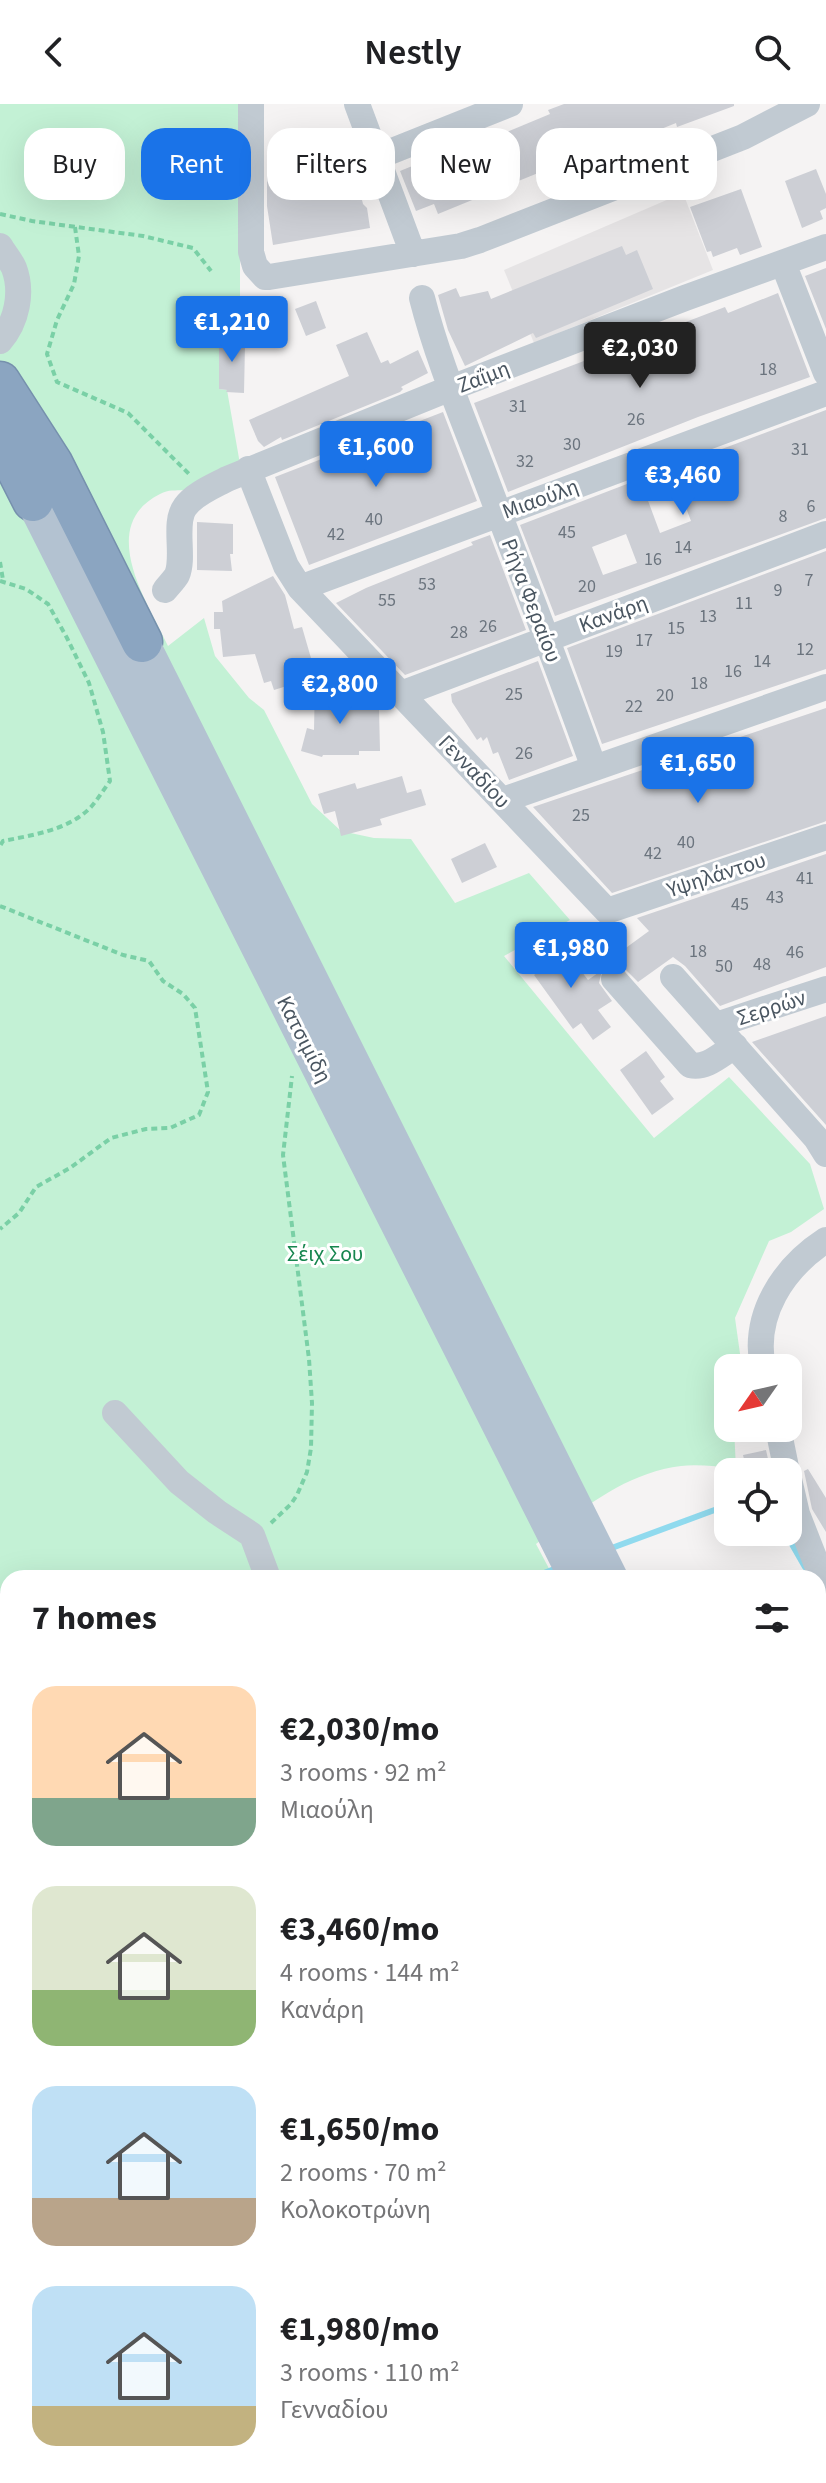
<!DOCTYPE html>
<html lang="en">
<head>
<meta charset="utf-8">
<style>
	:root { --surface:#fff; --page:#f6f6f6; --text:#202124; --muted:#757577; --accent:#1a73e8 }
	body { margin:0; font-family:"Source Sans 3",sans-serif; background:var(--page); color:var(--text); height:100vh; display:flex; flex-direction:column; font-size:30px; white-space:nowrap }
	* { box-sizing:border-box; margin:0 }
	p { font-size:26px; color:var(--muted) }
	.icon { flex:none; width:44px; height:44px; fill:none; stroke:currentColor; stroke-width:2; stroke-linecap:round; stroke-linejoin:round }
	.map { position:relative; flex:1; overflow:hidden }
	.side { position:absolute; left:0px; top:1466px; width:826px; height:914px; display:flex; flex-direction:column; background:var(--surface); border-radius:24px 24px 0 0; box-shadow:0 8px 32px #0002 }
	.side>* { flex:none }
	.top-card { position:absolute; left:24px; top:24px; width:778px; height:72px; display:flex; gap:16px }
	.needle { width:52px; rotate:236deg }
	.fabs { position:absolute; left:714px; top:1250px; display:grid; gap:16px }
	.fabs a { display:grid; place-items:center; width:88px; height:88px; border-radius:16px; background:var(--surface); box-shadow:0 8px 32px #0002; font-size:40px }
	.price { position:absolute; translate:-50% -68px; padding:0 18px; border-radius:8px; background:var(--accent); color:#fff; font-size:26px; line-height:52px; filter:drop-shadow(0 2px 4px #0008) }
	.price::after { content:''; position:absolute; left:50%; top:48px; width:24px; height:18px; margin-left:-12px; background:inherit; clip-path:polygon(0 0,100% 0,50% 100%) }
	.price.selected { background:#222; color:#fff }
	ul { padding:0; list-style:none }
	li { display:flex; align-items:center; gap:24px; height:200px; padding:0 32px }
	li span { display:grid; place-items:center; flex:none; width:224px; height:160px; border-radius:24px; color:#555 }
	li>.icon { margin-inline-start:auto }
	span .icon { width:96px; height:96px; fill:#fffc; stroke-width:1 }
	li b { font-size:34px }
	h2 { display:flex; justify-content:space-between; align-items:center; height:96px; padding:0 32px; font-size:34px }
	.tag { padding:0 28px; border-radius:24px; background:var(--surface); box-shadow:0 8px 32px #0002; font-size:28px; line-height:72px }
	.tag.selected { background:var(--accent); color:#fff }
	header { display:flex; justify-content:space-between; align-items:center; height:104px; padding:0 32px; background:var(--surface); font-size:36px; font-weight:600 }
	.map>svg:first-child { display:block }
</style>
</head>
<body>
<header><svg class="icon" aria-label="back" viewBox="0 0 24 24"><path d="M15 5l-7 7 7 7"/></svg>Nestly<svg class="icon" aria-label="search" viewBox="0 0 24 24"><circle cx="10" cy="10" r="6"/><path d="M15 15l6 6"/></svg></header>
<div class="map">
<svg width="826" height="2379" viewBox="0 0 826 2379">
	<rect width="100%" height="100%" fill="#f5f3f3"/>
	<path fill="#e6e4e5" d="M683,89L713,166L534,239L504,166Z"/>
	<path fill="#c3f1d5" d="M0,0H240V194L219,241V285L227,286L240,360C227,366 197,384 184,386C175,387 169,385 160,390C96,422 147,498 168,542L204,514L215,552L249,594L264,606L312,700L341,727L374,734L411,735L455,799L529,769L570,816L504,852L654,1034L729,973L810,1060L824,1105L791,1128L769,1137L735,1214L742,1264H728V1324H734L736,1364C719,1363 698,1360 681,1362C624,1369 580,1407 536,1440L554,1474H8V2372H257L253,2379H0Z"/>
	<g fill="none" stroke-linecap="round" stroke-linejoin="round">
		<path stroke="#90daee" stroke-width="6" d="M785,1428L805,1463
			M609,1445L728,1401
			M531,1474L557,1464"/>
	</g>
	<path fill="#cdcfd5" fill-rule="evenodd" d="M564,0H734V2L677,23L676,19L629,38L627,32L547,61L548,65L438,110L434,100L416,107L400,67L437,52L441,63L474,49L471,43L550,10L548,6Z
		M344,50V54L351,52L363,100L367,104L370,124L273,141L267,102V69L325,60L324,55Z
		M816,65L826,90V104L820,107L823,115L802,124L785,77Z
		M741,85L762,143L740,151L737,144L713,153L711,147L707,148L690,103Z
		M622,142L626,151L637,146L653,185L536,234L533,229L465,262L448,226L438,191L456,184L460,193L488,187L491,195Z
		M826,164V225L805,172Z
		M778,189L810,273L698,313L508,388L474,299L725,203L728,209Z
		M316,197L326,224L306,232L295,205Z
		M367,228L381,259L388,256L390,260L418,246L428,269L401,283L403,285L400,288L282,336L281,333L264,343L258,337L249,316L349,272L336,241Z
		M224,229L237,232L245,241L244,289L226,288L227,286L219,285V242Z
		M826,306V414L555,512L520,421L640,375L660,429L691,417L671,364ZM626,430L637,459L603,471L592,443Z
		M443,308L477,397L309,461L275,373Z
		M197,418L233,420V450H230L232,467L197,466Z
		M490,431L526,526L405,571L336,499L366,484L473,441L471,438Z
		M826,447V565L602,640L567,544Z
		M273,472L285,491L294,525L302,523L313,561L318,560L322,574L291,584L290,581L274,586L271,577L264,579L255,550L223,553L220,525H214V508H223L222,497Z
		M538,557L573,652L509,676L498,648L493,650L487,633L483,637L481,633L477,636L452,598L451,590Z
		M315,577H333V584H338L337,604L379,605L380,647H359V651H323L322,653L301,647L307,624L314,626Z
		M826,604V717L824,718L612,789L533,703Z
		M402,672L407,689L421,685L426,701L380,715L382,721L341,732L335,707L324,710L318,690L355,679L357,685Z
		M485,739L497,763L462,779L451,755Z
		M826,750V863L720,902L685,862L673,853L638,878L620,860L608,861L614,856L612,854L649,827L637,814Z
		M538,839L553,857L566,847L588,876L602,866L599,879L612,897L598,906L611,923L593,936L581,919L573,925L534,871L537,869L522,852Z
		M826,912V1021L752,938Z
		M646,947L665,973L660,977L674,995L652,1011L620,966Z
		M766,1346L771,1368H747L743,1351Z
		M808,1365L826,1394V1428L812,1405L804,1367Z"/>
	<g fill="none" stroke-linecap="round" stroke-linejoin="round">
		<defs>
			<path id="highway" d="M0,278L52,359L142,538
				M0,332L33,397"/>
		</defs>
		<use href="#highway" stroke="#7690ad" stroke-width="43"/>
		<path stroke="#7ad0a6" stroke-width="4" stroke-dasharray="6 4" stroke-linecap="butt" d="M0,110L32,117L143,132L193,144L211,167
			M75,123L79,152L74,180L57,216L47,250L57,278L128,309L191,372
			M0,458L3,476
			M0,477L26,485L48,500L67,534L89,579L103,628L110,677C104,685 98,695 91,703C69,726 33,731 3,737L0,742
			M0,802L123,851L149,857L163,877L183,890L195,904L208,988L199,1011L170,1024L146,1025L111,1034L70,1064L36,1083L19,1109L0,1125
			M271,1419L291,1400L297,1391L307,1368L311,1344L312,1299L309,1255L283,1051L292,972
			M220,2379L223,2372"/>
		<path stroke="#c1cad2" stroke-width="26" d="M251,0V148L255,162L265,173H269L461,142L480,136L743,33L807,0
			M357,0L413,150
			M377,53L510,0
			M0,142C4,149 11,157 14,164C23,188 17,218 0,237
			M783,159L826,269
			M422,194C438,257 464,317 487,378C523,473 560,568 594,664
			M248,365L286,462L300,484L607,807L826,733
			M300,484L826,289
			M165,486C169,481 174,476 177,471C185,452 173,419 185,403C194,390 214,382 227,375L451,284L685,194L826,143
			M401,590L826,430
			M503,696L826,583
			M673,873L816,1034L826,1050
			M614,875L690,961C707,965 721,950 735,942
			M716,921L826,885
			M763,1264C752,1211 783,1164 826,1136
			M115,1309L179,1378L217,1408L252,1431L268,1474
			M778,1324L787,1368
			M788,1371L797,1410L826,1484
			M0,1501L8,1512
			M818,1529L826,1522
			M0,1730L8,1721
			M0,1987L8,1992
			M316,2372L319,2379
			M263,2379L266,2372"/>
		<path stroke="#b3c2d1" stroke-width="34" d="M33,397L576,1474
			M142,538L611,1474
			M818,1787L826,1792
			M818,1828L826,1833"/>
		<use href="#highway" stroke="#8ba5c1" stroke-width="40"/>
	</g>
	<g text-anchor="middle" stroke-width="6" stroke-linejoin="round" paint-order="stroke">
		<g font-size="18" fill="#6b747e">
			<text x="768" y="271">18</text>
			<text x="518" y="308">31</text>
			<text x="636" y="321">26</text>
			<text x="572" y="346">30</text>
			<text x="800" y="351">31</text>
			<text x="525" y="363">32</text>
			<text x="811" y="408">6</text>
			<text x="783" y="418">8</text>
			<text x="374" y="421">40</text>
			<text x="567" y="434">45</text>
			<text x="336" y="436">42</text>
			<text x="683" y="449">14</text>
			<text x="653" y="461">16</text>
			<text x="809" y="482">7</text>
			<text x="427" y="486">53</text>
			<text x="587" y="488">20</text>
			<text x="778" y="492">9</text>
			<text x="387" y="502">55</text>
			<text x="744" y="505">11</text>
			<text x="708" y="518">13</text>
			<text x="488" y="528">26</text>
			<text x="676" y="530">15</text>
			<text x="459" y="534">28</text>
			<text x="644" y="542">17</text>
			<text x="805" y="551">12</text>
			<text x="614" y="553">19</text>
			<text x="762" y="563">14</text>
			<text x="733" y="573">16</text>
			<text x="699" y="585">18</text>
			<text x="514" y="596">25</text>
			<text x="665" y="597">20</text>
			<text x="634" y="608">22</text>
			<text x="524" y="655">26</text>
			<text x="581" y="717">25</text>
			<text x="686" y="744">40</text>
			<text x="653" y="755">42</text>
			<text x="805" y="780">41</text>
			<text x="775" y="799">43</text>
			<text x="740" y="806">45</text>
			<text x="698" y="853">18</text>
			<text x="795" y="854">46</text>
			<text x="762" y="866">48</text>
			<text x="724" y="868">50</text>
		</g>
		<g font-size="22" fill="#4a5661" stroke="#fff">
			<text transform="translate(483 272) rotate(-21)" y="8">Ζαΐμη</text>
			<text transform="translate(540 394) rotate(-20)" y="8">Μιαούλη</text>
			<text transform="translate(532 496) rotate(69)" y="8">Ρήγα Φεραίου</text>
			<text transform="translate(613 509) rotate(-20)" y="8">Κανάρη</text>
			<text transform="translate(475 667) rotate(46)" y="8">Γενναδίου</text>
			<text transform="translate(716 770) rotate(-18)" y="8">Υψηλάντου</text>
			<text transform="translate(771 903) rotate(-18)" y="8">Σερρών</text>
			<text transform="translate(305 935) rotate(63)" y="8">Κατσιμίδη</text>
		</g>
		<g font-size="22" fill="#17864f" stroke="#fff">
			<text x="325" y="1157">Σέιχ Σου</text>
		</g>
	</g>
</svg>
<div class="fabs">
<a><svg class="needle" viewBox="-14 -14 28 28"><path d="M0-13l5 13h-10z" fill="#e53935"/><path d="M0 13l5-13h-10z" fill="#757577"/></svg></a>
<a><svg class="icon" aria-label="locate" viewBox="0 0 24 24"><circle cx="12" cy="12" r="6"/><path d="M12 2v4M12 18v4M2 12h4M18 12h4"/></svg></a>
</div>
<b class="price" style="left:232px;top:260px">€1,210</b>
<b class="price selected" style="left:640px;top:286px">€2,030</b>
<b class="price" style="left:376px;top:385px">€1,600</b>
<b class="price" style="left:683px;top:413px">€3,460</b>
<b class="price" style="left:340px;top:622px">€2,800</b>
<b class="price" style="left:698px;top:701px">€1,650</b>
<b class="price" style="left:571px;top:886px">€1,980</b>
<div class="top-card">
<a class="tag">Buy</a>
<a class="tag selected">Rent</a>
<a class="tag">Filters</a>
<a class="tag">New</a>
<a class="tag">Apartment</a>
</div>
<section class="side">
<h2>7 homes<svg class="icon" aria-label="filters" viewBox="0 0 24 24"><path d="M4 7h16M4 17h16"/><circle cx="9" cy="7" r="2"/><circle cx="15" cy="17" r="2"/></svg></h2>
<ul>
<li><span style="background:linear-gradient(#ffd9b3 70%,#7fa58c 0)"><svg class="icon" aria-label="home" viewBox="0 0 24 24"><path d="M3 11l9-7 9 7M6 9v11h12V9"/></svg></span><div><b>€2,030/mo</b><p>3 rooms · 92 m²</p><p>Μιαούλη</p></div></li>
<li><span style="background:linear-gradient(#dfe7d0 65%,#8fb573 0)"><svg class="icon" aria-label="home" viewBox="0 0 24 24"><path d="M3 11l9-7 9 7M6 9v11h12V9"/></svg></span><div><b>€3,460/mo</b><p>4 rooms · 144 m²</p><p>Κανάρη</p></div></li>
<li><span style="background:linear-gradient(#bfe0f5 70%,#b9a48a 0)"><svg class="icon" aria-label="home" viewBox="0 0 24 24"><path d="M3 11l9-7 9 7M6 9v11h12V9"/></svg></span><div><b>€1,650/mo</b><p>2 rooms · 70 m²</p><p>Κολοκοτρώνη</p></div></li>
<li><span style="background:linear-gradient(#bfe0f5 75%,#c2b280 0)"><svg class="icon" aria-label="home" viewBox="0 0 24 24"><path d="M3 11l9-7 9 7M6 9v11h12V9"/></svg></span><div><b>€1,980/mo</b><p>3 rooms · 110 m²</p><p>Γενναδίου</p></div></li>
</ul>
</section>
</div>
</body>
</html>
